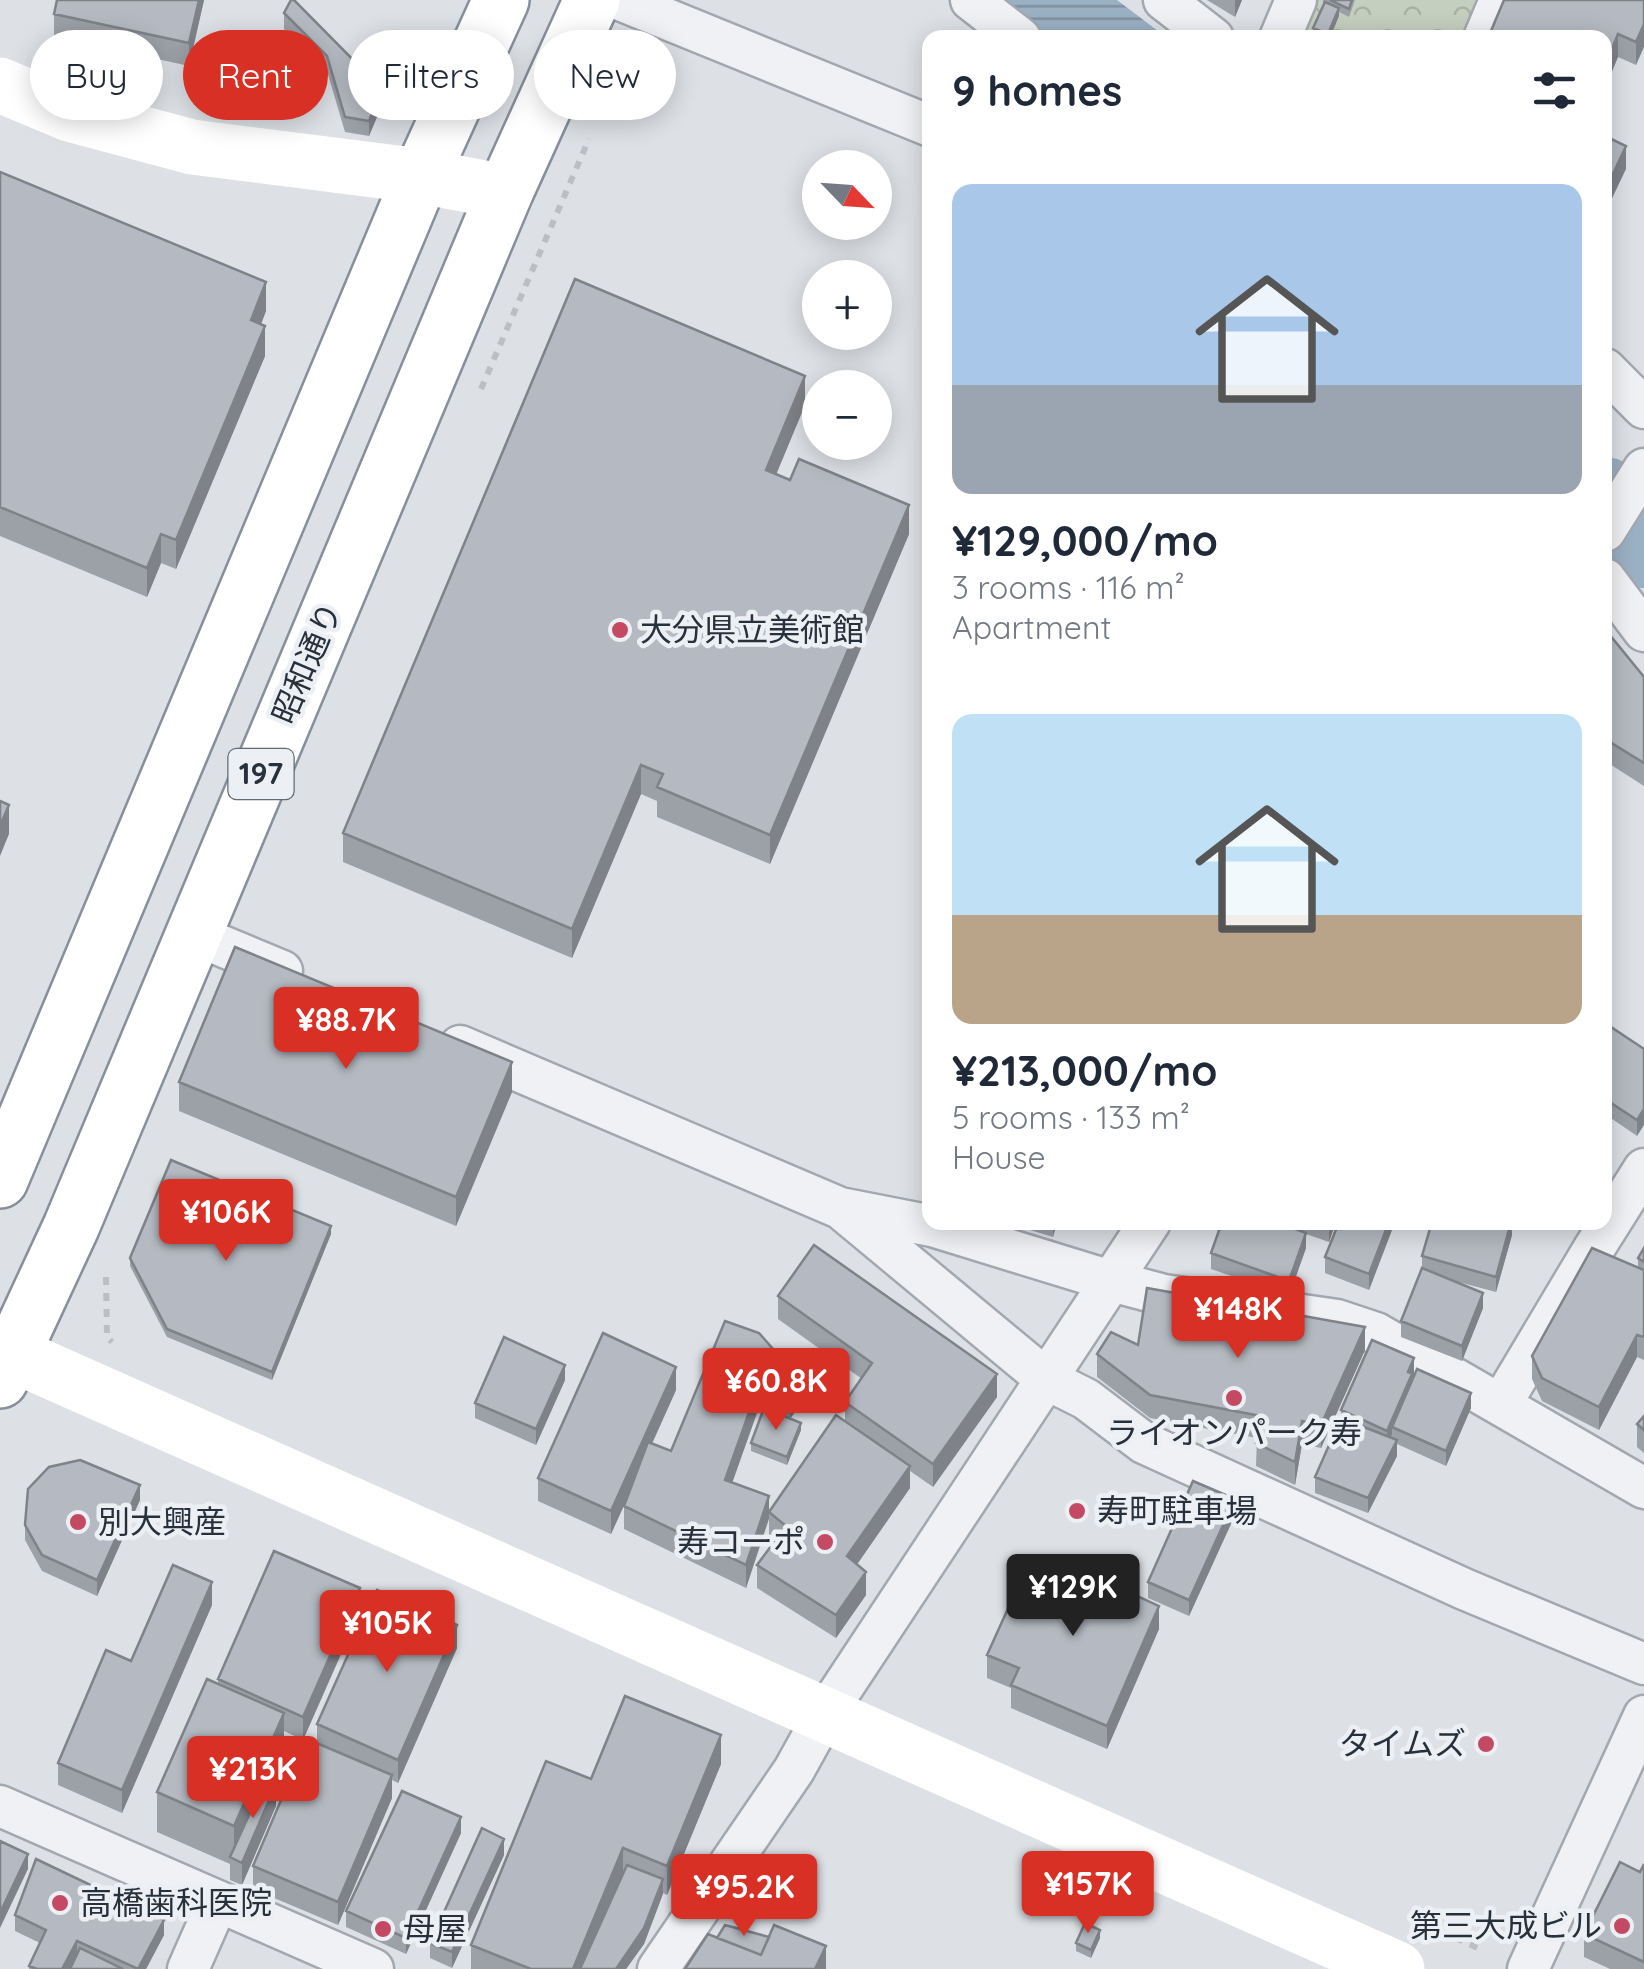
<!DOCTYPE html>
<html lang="en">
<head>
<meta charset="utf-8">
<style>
	:root { --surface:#fff; --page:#f6f6f7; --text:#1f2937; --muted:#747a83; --accent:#d93025 }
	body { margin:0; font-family:Quicksand,"Noto Sans JP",sans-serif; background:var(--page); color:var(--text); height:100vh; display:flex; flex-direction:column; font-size:38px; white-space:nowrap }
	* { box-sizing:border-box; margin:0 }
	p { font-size:32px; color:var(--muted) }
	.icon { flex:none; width:55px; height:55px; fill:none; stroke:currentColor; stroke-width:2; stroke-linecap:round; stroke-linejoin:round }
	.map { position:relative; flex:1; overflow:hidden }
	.drawer { position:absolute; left:922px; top:30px; width:690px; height:1200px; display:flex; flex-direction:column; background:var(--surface); border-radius:20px; box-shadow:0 5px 25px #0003 }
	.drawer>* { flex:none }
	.hud { position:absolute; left:30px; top:30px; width:742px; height:90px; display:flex; gap:20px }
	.needle { width:65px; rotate:115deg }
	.controls { position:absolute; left:802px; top:150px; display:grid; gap:20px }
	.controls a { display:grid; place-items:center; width:90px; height:90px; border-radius:50%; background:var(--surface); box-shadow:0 5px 25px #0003; font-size:50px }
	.price { position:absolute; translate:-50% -85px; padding:0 22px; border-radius:10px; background:var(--accent); color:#fff; font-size:32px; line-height:65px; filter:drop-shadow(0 2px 5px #0008) }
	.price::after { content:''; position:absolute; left:50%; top:60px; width:30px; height:22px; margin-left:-15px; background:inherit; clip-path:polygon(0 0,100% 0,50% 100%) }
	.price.current { background:#222; color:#fff }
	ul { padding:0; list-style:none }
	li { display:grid; align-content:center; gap:20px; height:530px; padding:0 30px }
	li span { display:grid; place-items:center; height:310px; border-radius:20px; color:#555 }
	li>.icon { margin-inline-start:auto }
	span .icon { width:180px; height:180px; fill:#fffc; stroke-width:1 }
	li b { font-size:42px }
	h2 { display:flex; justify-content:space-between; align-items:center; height:120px; padding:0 30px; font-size:42px }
	.tag { padding:0 35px; border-radius:45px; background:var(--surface); box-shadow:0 5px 25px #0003; font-size:35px; line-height:90px }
	.tag.current { background:var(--accent); color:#fff }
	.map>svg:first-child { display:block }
</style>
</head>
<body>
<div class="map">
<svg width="1644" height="1969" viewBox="0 0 1644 1969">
	<defs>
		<pattern id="park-crowns" width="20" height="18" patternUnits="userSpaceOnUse" patternTransform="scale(2.5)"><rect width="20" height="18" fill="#c4cfbf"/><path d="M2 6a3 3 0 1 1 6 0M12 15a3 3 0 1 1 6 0" fill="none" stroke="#a8b2a5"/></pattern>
		<pattern id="water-rules" width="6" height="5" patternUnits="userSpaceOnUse" patternTransform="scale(2.5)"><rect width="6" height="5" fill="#9ab0c3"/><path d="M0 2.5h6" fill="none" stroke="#7e90a0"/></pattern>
	</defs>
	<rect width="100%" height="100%" fill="#dde1e6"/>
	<path fill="url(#park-crowns)" d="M1318,0H1494L1478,37L1301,38Z"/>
	<path fill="url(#water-rules)" d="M1001,0H1117L1166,37H1048Z"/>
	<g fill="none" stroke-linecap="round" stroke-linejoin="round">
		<path stroke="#9ab0c3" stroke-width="82" d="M1605,498L1644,547"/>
		<defs>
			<path id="street" d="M620,0L930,126
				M971,0L1020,38
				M1164,0L1213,38
				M1280,38L1296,0
				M1484,38L1500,0
				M1605,369L1644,408
				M1605,531L1644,469
				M1605,579L1644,631
				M193,934L282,971
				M460,1046L840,1208L932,1226L1111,1281L1164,1295L1337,1320L1376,1333L1644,1488
				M845,1212L1046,1379L1086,1399L1144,1443L1464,1589L1644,1664
				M1501,1404L1593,1250L1644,1169
				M0,1806L373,1969
				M188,1969L218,1901
				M658,1969L794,1770L825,1714L1150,1222
				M1528,1969L1644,1716"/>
			<path id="highway" d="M0,1180L421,176L501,0
				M0,1380L71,1227L505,192L592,0"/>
		</defs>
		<use href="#street" stroke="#a3a8af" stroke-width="45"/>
		<use href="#highway" stroke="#868f9b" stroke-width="60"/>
		<path stroke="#bbbfc4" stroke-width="6" stroke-dasharray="8 8" stroke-linecap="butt" d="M481,389L589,139
			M106,1277L107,1337L112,1342
			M1426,1925L1482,1950"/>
		<use href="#street" stroke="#eff1f4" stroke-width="40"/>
		<path stroke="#fff" stroke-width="55" d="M0,85L69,114L192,147L421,176L505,192
			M12,1354L1397,1969"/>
		<use href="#highway" stroke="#fff" stroke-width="55"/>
	</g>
	<path fill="#9ca0a7" d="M57,0H204L189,66L54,36V14Z
		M1207,0H1242L1235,17Z
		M1323,0H1355L1349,17L1339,12L1330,38L1313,36V28L1323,5Z
		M1644,0L1636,65L1618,57L1605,38Z
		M284,13L382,105L369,136L345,132L327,71L284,29Z
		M0,172L266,311L261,324L265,356L176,569L161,563L147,597L0,536Z
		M805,405L776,474L909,534L770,864L657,817V801L641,794L572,958L343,862V833Z
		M1605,629L1644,677V786L1605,761Z
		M1605,1023L1644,1049L1637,1136L1605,1114Z
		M179,1082L512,1092L456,1226L179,1111Z
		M1004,1222H1057L1053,1237Z
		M1222,1222H1336L1329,1242L1306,1234V1248L1289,1296L1211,1269V1253Z
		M1339,1222H1395L1369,1290L1325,1273V1257Z
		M1512,1222V1235L1496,1292L1451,1280L1483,1308L1462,1361L1401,1337V1321L1422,1268V1256Z
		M331,1234L272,1380L167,1337L130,1266V1258Z
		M1644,1248V1360L1637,1357L1599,1430L1542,1401L1532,1379V1356L1638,1268V1258Z
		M778,1296L997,1397L933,1487L910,1471V1488L857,1564L866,1595L836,1638L757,1588V1565L775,1540L769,1535V1519L746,1588L624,1529V1506L627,1499L611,1534L538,1501V1478L676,1390L652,1444L671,1451L725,1321L801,1404L790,1418L801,1430L787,1465L751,1451V1443L763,1411L758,1410L732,1483L769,1512L845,1422V1402L862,1379L778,1319Z
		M1138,1345L1365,1350L1321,1448L1302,1444L1295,1485L1256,1466L1257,1438L1150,1418L1097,1377V1354Z
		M1414,1374L1471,1408L1446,1466L1397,1444V1456L1368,1513L1315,1493V1477L1341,1418V1410Z
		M565,1380L536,1445L475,1418V1403Z
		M1644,1416V1453L1637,1447V1424Z
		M140,1500L97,1596L42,1571L25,1540V1525Z
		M1235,1515L1189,1616L1148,1598V1582Z
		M1062,1578L1159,1629L1107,1749L1011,1708V1688L987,1678V1655Z
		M212,1605L122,1813L58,1785V1763L131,1661Z
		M360,1611L303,1740L284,1731V1753L271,1781L276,1806L242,1885L230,1880V1864L157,1832V1792L218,1684V1679Z
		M457,1648L398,1783L392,1780V1798L338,1925L253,1889V1866L317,1743V1724Z
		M721,1764L667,1895L663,1893L644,1944L626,1969H471V1945L591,1779Z
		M461,1833L406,1954L346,1927V1911Z
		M504,1855L452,1968L430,1958V1943Z
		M1644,1864V1969H1610L1584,1957V1934L1640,1872Z
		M15,1915L164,1935L146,1969H29V1966L40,1943L15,1931Z
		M1100,1938L1091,1958L1076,1951V1943Z"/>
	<path fill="#7f8288" d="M199,0H204L189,66V43Z
		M1235,0H1242L1235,17Z
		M1339,8V16L1330,38H1328Z
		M1644,24V47L1636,65V42Z
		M1618,34V57L1605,89V66Z
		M382,89V105L369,136V121Z
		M1626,146V169L1605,213V191Z
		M266,282V311L251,350V320Z
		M265,326V356L176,569V540Z
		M805,376V405L766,499V470Z
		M909,505V534L770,864V835Z
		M161,534V563L147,597V568Z
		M641,765V794L572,958V929Z
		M9,805V834L0,856V826Z
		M512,1062V1092L456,1226V1197Z
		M1644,1109V1125L1637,1136V1120Z
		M1053,1222H1057L1053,1237Z
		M1331,1222H1336L1329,1242V1227Z
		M1389,1222H1395L1369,1290V1274Z
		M1511,1222L1512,1235L1496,1292V1277Z
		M331,1226V1234L272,1380V1372Z
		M1306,1233V1248L1289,1296V1281Z
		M1483,1293V1308L1462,1361V1346Z
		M1365,1327V1350L1321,1448V1425Z
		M1637,1335V1357L1599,1430V1407Z
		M1414,1358V1374L1392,1427V1434L1387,1447V1431Z
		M565,1365V1380L536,1445V1429Z
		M676,1367V1390L611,1534V1511Z
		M997,1374V1397L933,1487V1464Z
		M801,1381V1404L790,1419V1396Z
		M758,1387V1410L725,1503V1480Z
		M1471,1393V1408L1446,1466V1451Z
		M1302,1421V1444L1295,1485V1462Z
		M801,1423V1430L787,1465V1457Z
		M1397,1440V1456L1368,1513V1498Z
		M910,1466V1488L847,1579V1556Z
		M140,1485V1500L97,1596V1580Z
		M769,1496V1518L746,1588V1565Z
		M1235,1499V1515L1189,1616V1600Z
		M866,1572V1595L836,1638V1615Z
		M212,1582V1605L122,1813V1790Z
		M360,1588V1611L303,1740V1717Z
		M1159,1606V1629L1107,1749V1726Z
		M457,1625V1648L398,1783V1760Z
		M284,1713V1753L236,1860L234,1859V1826Z
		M721,1735V1764L667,1895V1866Z
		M392,1775V1798L338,1925V1902Z
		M276,1784V1806L242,1885V1863Z
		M461,1817V1833L406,1954V1938Z
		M504,1839V1855L452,1968V1952Z
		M623,1848V1877L585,1969H573Z
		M28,1854V1869L0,1928V1913Z
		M663,1879V1894L644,1944L626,1969H616Z
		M164,1920V1935L146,1969H138Z
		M1100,1930V1938L1091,1958V1950Z
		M77,1941V1956L70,1969H62Z
		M826,1946V1969H815Z"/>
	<path fill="#b5bac2" stroke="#7f8288" stroke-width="2.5" d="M57,0H199L189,43L54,14Z
		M291,0H294L382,89L369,121L345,117L327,56L284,13Z
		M1330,0H1352L1349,9Z
		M1504,0H1644V24L1636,42L1618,34L1605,66V38H1488Z
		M1325,2L1339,8L1328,34L1313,28Z
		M1605,136L1626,146L1605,191Z
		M0,172L266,282L251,320L265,326L176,540L161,534L147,568L0,507Z
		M575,279L805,376L766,470L790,480L799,459L909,505L770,835L657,787L663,774L641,765L572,929L343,833Z
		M1605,629L1644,677V763L1605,739Z
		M0,801L9,805L0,826Z
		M235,947L512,1062L456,1197L179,1082Z
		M1605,1023L1644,1049V1109L1637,1120L1605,1099Z
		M171,1160L331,1226L272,1372L167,1329L130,1258Z
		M1222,1222H1277L1306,1233L1289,1281L1211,1253Z
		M1339,1222H1389L1369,1274L1325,1257Z
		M1432,1222H1511L1496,1277L1422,1256Z
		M814,1245L997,1374L933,1464L845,1402L872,1363L778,1296Z
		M1592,1248L1644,1270V1337L1637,1335L1599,1407L1542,1378L1532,1356Z
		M1644,1248V1262L1638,1258Z
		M1422,1268L1483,1293L1462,1346L1401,1321Z
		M1147,1288L1365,1327L1321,1425L1302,1421L1295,1462L1256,1443L1261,1416L1150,1395L1097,1354L1111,1332L1138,1345Z
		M725,1321L759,1333L801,1381L790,1396L758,1387L725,1480L769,1496L746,1565L624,1506L648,1442L671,1451Z
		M603,1333L676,1367L611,1511L538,1478Z
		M504,1337L565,1365L536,1429L475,1403Z
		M1372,1340L1414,1358L1408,1372L1412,1374L1387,1431L1341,1410Z
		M1417,1369L1471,1393L1446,1451L1392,1427Z
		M764,1408L801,1423L787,1457L751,1443Z
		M836,1415L910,1466L847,1556L866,1572L836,1615L757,1565L786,1526L769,1512Z
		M1644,1416V1430L1637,1424Z
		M1341,1418L1397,1440L1368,1498L1315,1477Z
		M80,1460L140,1485L97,1580L42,1555L25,1525L28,1489L49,1467Z
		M1193,1481L1235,1499L1189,1600L1148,1582Z
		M274,1551L360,1588L303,1717L218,1679Z
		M1029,1562L1062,1578L1066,1563L1159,1606L1107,1726L1011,1685L1019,1668L987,1655Z
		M173,1565L212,1582L122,1790L58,1763L106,1650L131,1661Z
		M377,1590L457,1625L398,1760L317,1724Z
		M207,1679L284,1713L234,1826L157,1792Z
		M625,1696L721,1735L667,1866L623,1848L573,1969H531L471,1945L546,1761L591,1779Z
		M307,1739L392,1775L338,1902L253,1866Z
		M266,1778L276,1784L242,1863L230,1857Z
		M402,1791L461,1817L406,1938L346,1911Z
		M482,1828L504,1839L452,1952L430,1943Z
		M0,1841L28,1854L0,1913Z
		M36,1859L164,1920L138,1969L77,1941L62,1969H37L29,1966L46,1930L15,1915Z
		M1620,1862L1640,1872L1644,1864V1962L1584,1934Z
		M627,1865L663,1879L644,1928L616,1969H580Z
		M1085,1923L1100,1930L1091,1950L1076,1943Z
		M725,1925L769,1937L761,1955L717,1938Z
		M774,1925L826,1946L815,1969H685L708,1934L761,1955Z
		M80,1948L123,1969H70Z"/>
	<g fill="#c34a62" stroke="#ecf0f4" stroke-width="4">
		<circle cx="620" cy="630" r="10"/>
		<circle cx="1234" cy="1398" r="10"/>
		<circle cx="1077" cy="1511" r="10"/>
		<circle cx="78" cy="1522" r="10"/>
		<circle cx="825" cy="1542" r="10"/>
		<circle cx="1486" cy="1744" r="10"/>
		<circle cx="60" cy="1903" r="10"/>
		<circle cx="1622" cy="1926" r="10"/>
		<circle cx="383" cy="1929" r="10"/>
	</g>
	<g text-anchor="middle" stroke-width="9" stroke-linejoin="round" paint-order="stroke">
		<rect fill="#ecf0f4" stroke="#636a72" stroke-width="2.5" x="228.5" y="749" width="65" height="50" rx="8"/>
		<g font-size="30" font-weight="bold" fill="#28303b">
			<text x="261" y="784">197</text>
		</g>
		<g font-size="32" fill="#28303b" stroke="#ecf0f4" text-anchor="start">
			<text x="640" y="641">大分県立美術館</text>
			<text x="1234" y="1444" text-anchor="middle">ライオンパーク寿</text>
			<text x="1097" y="1522">寿町駐車場</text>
			<text x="98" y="1533">別大興産</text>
			<text x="805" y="1553" text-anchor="end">寿コーポ</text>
			<text x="1466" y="1755" text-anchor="end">タイムズ</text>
			<text x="80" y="1914">高橋歯科医院</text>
			<text x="1602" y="1937" text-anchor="end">第三大成ビル</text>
			<text x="403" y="1940">母屋</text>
		</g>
		<g font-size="32" fill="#28303b" stroke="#ecf0f4">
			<text transform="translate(307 663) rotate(-67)" y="11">昭和通り</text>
		</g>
	</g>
</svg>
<div class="controls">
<a><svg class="needle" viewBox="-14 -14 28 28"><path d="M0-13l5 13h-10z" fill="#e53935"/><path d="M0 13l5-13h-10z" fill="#747a83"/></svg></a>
<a>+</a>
<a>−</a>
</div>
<b class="price" style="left:346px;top:1072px">¥88.7K</b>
<b class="price" style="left:226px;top:1264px">¥106K</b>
<b class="price" style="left:1238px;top:1361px">¥148K</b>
<b class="price" style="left:776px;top:1433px">¥60.8K</b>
<b class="price current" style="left:1073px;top:1639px">¥129K</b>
<b class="price" style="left:387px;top:1675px">¥105K</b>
<b class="price" style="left:253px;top:1821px">¥213K</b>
<b class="price" style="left:1088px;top:1936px">¥157K</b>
<b class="price" style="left:744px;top:1939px">¥95.2K</b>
<div class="hud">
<a class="tag">Buy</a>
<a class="tag current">Rent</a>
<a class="tag">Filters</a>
<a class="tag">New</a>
</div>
<section class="drawer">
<h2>9 homes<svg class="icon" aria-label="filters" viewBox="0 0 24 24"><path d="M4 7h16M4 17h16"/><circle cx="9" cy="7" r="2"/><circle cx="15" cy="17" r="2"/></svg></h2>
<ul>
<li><span style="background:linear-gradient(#a9c7e8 65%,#9aa5b1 0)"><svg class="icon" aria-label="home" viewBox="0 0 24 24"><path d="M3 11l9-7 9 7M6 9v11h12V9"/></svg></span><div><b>¥129,000/mo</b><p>3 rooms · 116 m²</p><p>Apartment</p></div></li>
<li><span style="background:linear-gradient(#bfe0f5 65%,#b9a48a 0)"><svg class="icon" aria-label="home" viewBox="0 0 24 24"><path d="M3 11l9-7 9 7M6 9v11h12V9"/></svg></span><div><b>¥213,000/mo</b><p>5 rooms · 133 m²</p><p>House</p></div></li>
</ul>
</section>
</div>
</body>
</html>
